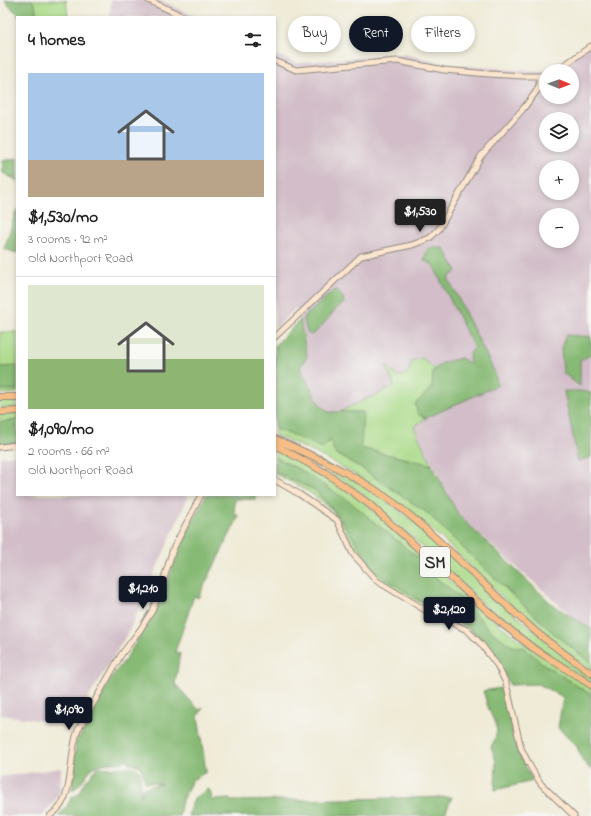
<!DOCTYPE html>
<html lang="en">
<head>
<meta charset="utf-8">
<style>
	:root { --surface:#fff; --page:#f6f6f6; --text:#222; --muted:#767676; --line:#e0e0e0; --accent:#111827 }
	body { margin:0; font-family:"Indie Flower",sans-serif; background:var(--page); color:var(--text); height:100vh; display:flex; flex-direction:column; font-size:15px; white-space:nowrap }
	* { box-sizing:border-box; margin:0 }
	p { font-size:13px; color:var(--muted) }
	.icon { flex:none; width:22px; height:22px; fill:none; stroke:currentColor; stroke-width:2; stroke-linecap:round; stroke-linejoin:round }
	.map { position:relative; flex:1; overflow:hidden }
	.panel { position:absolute; left:16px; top:16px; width:260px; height:480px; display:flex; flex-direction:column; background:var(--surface); border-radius:0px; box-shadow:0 2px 6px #0003 }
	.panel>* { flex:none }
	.guide { position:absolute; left:288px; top:16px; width:243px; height:36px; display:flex; gap:8px }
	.needle { width:26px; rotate:91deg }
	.tools { position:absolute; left:539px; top:64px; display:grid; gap:8px }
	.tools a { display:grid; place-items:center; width:40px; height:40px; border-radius:50%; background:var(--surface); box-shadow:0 2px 6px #0003; font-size:20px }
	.price { position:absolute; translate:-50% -34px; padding:0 9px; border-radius:4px; background:var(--accent); color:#fff; font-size:13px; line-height:26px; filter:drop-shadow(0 1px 2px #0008) }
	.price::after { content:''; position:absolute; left:50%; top:24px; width:12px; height:9px; margin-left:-6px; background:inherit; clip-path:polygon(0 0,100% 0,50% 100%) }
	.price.current { background:#222; color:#fff }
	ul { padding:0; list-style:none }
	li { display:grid; align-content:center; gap:8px; height:212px; padding:0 12px }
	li+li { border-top:1px solid var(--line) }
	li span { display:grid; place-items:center; height:124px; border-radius:0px; color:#555 }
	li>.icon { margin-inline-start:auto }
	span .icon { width:72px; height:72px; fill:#fffc; stroke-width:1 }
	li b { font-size:17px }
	h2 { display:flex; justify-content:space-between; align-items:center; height:48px; padding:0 12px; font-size:17px }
	.tag { padding:0 14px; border-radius:18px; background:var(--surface); box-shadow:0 2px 6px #0003; font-size:14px; line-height:36px }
	.tag.current { background:var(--accent); color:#fff }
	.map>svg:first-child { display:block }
</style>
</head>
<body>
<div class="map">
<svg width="591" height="816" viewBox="0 0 591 816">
	<rect width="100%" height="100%" fill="#f6f6f2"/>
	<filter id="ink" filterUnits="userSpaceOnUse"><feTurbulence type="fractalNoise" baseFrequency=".025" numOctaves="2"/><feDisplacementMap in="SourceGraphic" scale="8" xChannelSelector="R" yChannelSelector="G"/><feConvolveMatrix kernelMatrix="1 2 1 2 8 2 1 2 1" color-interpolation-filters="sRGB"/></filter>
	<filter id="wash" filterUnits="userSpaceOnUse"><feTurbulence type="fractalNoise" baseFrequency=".012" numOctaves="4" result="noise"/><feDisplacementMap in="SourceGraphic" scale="16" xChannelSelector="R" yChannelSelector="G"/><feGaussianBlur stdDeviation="0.9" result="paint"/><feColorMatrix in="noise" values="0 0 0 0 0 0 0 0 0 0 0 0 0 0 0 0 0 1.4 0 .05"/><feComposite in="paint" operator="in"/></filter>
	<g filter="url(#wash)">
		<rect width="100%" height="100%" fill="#f0ebd7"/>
		<path fill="#d2bdc8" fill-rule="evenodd" d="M111,0H155L167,3L196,17H110Z
			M591,43V633L459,516L394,386L339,412H329L320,405L300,368L307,356L305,339L296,308L275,329V54L296,63L403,54L454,65L544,72ZM546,71H572V97H546ZM546,119H572V145H546ZM546,167H572V193H546ZM546,215H572V241H546Z
			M17,455V495H189L130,629L69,730L59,723L0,715V457Z
			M61,768L60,794L42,816H0V777Z"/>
		<path fill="#aada88" stroke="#6a825a" d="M18,0H66L68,17H20Z
			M0,332H17V393L0,394Z
			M422,358L435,369L433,371V387L418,414L426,418L414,427L432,465L360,448L363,412H339L394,386L386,365L397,377L408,373L412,361Z
			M0,399H17V408H0Z
			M17,413V443L0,445V414Z
			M275,429L290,434L330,440L335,453L361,468L426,512L503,586L558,637L591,663V670C567,653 544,636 522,616C487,583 454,547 416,517C374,483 325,455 275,435Z
			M275,449C306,462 337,480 363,502C407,537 446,580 489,616C521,643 556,665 591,687V695L542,663L523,647L511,646L491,631L463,600L435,577L423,562L300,470L275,457Z
			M313,457C337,471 361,483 383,499C426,528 461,567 499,601C529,627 561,651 591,676V682L550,656L491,611L404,530L360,492L312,461Z
			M275,472L315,490L333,510L344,524L377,573L422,602L465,624L480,637L496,658C486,647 476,634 464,626C438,607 402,599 379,577C360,560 350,536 335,515C321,495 296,485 275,474Z"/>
		<path fill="#87ba74" stroke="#597250" d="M5,0H32L35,5L37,17H18V14L10,7Z
			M17,158V183L16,180L3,173L2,161Z
			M17,209V253L4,249Z
			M428,248H444L457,271L448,278L494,371L498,385L426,418L418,414L415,404L432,387L433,371L442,363L461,358L470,364L469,355L474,348L433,265L424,260Z
			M334,290H337L343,298L344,303C329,312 323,330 310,335L307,332L303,318Z
			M300,320L307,356L300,368L320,405L329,412H363L361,448L432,465L459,516L553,605L591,629V663L558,637L503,586L426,512L361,468L335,453L330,440L322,448L290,434L275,429V345Z
			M566,335L591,337V354L580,361V386L563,373L561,348Z
			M17,366V390H0V367Z
			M564,391H581L591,393V457L578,461Z
			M17,420V442L0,444V422Z
			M275,457L300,470L350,502L423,562L435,577L463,600L491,631L511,646L523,647L542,663L591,695V770L583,761L577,747L558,728L563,697L538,684L510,685L496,658L480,637L465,624L422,602L377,573L344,524L333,510L315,490L275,472Z
			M206,495H256V499H235L234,514L239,516L198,598L194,596L175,652L180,653L175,684L199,710L203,708L198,716L206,772L192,780L182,800L179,816H58L66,808L72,797L79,794L85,782L97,768L134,767L139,771L141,783V796L143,788L162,784L145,782L140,766L129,763L125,759L123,762C116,763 100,763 94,767C85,773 83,785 72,790L76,742L84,730L113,675L125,660L156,610L185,537Z
			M500,688L504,692L518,752L533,781L495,790L496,761L491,747C501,729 496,726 489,710C487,704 485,697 483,691Z
			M209,789L213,800L230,799V801L452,797L444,816H188L194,798Z"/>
	</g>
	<g filter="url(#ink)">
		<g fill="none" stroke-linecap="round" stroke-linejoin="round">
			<defs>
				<path id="secondary" d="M148,0L184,17
					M275,61L296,70L397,61L444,70L489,74L522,76H539L546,74
					M554,71L559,69L591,46
					M538,90L546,82
					M275,337L361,256L412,245L430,238L439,229L481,156L523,109L536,92L539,85V76
					M0,447L17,445
					M275,480L299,494L337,520L353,554L377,581L425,610L467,630L481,644L497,665L506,683L521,748L531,768L541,784L574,816
					M50,816C53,813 59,809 61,805C74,785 69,752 78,730L121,655L140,630L152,611L162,585L173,549L201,495"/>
				<path id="highway" d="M0,397H17
					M0,412L17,411
					M275,439C321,459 368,481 407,513C452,550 491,593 535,631C553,646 572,659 591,673
					M275,445L326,473L369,504L500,622L533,648L591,685"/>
			</defs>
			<use href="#secondary" stroke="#8e8b81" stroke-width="7"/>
			<use href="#highway" stroke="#8e8b81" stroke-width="8"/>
			<use href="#secondary" stroke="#fce5cf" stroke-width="5"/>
			<use href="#highway" stroke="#f7be87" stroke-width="6"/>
		</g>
	</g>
	<g text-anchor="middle" stroke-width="4" stroke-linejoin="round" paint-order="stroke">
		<rect fill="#f6f6f2" stroke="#686867" stroke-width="1" x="420" y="547" width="30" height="30" rx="3"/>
		<g font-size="17" font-weight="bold" fill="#2b2b2b">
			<text x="435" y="568">SM</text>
		</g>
	</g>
</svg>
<div class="tools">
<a><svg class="needle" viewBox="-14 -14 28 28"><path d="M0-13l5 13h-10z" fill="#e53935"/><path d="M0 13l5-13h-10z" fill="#767676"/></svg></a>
<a><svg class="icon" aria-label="layers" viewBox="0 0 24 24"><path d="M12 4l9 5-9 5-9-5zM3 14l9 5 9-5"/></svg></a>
<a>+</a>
<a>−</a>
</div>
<b class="price current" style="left:420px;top:233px">$1,530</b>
<b class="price" style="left:143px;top:610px">$1,210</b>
<b class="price" style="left:449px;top:631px">$2,120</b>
<b class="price" style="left:69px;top:731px">$1,090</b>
<div class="guide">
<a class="tag">Buy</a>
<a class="tag current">Rent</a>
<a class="tag">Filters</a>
</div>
<section class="panel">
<h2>4 homes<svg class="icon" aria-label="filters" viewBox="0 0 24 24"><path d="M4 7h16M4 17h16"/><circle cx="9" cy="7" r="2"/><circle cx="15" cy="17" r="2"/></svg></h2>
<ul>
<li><span style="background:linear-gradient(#a9c7e8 70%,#b9a48a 0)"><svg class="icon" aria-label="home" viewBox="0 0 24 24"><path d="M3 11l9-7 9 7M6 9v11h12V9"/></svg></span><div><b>$1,530/mo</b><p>3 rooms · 92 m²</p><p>Old Northport Road</p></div></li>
<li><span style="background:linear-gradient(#dfe7d0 60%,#8fb573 0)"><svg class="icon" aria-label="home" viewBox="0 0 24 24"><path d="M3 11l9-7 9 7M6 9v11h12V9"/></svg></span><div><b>$1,090/mo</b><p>2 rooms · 66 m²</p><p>Old Northport Road</p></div></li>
</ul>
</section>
</div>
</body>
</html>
